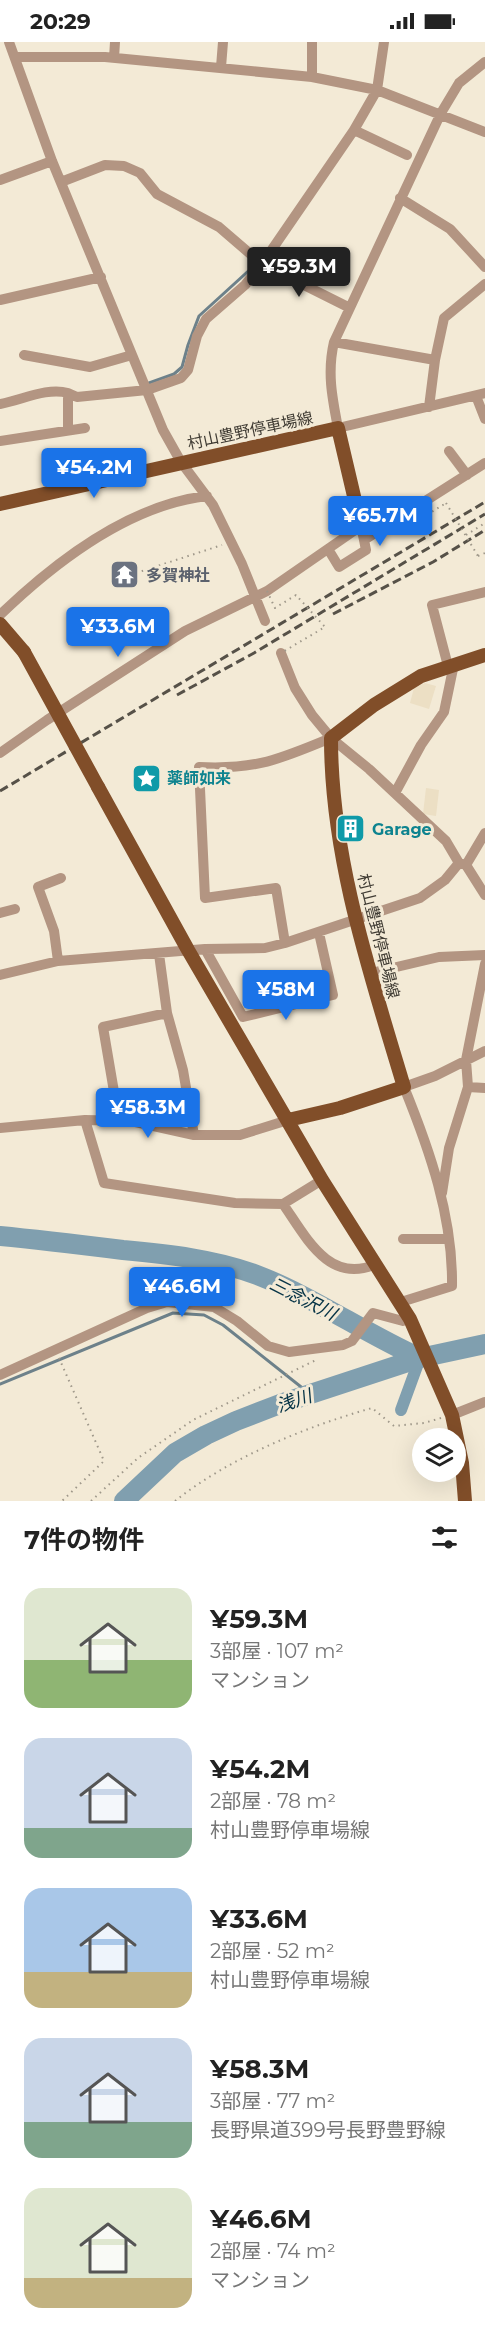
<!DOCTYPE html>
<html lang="ja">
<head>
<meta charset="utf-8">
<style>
	:root { --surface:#fff; --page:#f2f2f2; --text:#222; --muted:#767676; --accent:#1a73e8 }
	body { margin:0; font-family:Montserrat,"Noto Sans JP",sans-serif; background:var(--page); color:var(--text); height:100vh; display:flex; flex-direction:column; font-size:22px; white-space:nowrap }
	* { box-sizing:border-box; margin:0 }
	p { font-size:20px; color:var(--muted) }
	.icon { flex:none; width:33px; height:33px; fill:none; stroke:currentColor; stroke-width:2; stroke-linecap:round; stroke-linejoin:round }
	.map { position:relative; height:1459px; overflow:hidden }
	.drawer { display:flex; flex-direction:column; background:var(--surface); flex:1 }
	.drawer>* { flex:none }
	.controls { position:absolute; left:412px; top:1386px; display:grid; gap:12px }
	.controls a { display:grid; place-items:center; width:54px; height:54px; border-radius:50%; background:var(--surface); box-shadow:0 6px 24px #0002; font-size:30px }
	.price { position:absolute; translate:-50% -51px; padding:0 14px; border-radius:6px; background:var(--accent); color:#fff; font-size:20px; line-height:39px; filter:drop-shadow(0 2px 3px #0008) }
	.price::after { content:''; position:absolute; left:50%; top:36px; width:18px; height:14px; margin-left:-9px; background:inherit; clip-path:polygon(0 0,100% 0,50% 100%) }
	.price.active { background:#222; color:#fff }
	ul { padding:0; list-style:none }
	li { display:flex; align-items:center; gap:18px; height:150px; padding:0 24px }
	li span { display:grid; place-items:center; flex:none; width:168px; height:120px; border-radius:18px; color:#555 }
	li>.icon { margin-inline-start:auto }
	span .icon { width:72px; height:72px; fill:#fffc; stroke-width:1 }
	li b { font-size:26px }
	h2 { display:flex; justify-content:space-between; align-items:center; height:72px; padding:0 24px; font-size:26px }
	.status { display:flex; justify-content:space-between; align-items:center; height:42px; padding:0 30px; background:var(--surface); direction:ltr }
	.status svg { height:16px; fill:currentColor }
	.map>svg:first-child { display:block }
</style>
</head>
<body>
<div class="status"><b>20:29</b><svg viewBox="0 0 49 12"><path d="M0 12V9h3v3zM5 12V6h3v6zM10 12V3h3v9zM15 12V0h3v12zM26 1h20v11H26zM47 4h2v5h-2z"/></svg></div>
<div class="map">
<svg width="485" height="1459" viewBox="0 0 485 1459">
	<rect width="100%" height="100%" fill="#f3ead6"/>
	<path fill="#ecdfc4" d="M425,641L436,644L429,667L410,661L414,646Z
		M426,746L439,748L436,774L423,772Z"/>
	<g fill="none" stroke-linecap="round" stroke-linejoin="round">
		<path stroke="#6d818a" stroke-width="3" d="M149,341L174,332L182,325L188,303L199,274L256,222
			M0,1342L173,1271L204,1273L223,1283L310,1352"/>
		<path stroke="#809faf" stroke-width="12" d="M401,1368L420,1316"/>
		<path stroke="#809faf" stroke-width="20" d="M0,1194C41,1198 82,1203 123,1208C167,1212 215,1217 257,1233C314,1255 364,1291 420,1316
			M124,1459L175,1411L206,1393L236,1379L280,1362L420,1316L485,1302"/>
		<path stroke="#9f988a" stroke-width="2" stroke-dasharray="1.5 4.5" stroke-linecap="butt" d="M422,476L446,461
			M466,493L485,481
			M478,514L485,511
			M136,531L222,503
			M59,1316L104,1419L62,1459
			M91,1459L138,1416L193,1378L316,1318
			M175,1459C229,1416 305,1385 372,1366L394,1384L424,1381L441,1376"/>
		<path stroke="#b39582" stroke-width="10" d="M9,0L52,119L163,388L181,420L213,463L242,522L265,579
			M15,15H105L312,35L377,48L485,90
			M114,16L115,0
			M485,20L459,41L441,71L334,300C327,330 332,355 338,386L485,351
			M221,25L223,0
			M312,35V0
			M354,88L407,113
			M0,138L52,119
			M61,140L105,123L124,124L140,131L157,152L219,185L262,222L348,265
			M400,156L450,187L485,225
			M0,258L101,235
			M334,300L435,318L429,365
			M24,313L90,325L132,313
			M435,318L444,276L485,242
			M68,351L77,355L147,348L181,336L188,328L197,294L206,277L245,243L262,222L354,88L377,48L384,0
			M476,354L485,377
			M0,362C22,358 47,345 68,351V388
			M0,399L85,386
			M449,409L467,433
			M328,507L339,525L366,508L364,498
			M0,573C55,520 129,463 207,454
			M281,611L295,646L312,673L331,696L369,727L446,799L459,821L466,823L485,853
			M448,624L432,563L485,550
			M0,711L47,678L185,589L267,549L361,484L364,498L485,421
			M395,751L421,703L444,670L454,622
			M466,823L485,791
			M0,871L15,867
			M285,901L276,846L205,856L199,725C255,728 281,717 331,696
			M205,907L243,975L333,953L319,891
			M159,912L167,971L183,1028L194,1093
			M58,919L54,889L38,845L61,836
			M371,931L439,915L485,913
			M0,933L58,919L205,907L265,906L285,901L420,856L445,838L459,821
			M468,1045L485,1046
			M85,1078L104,1141L235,1161L283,1162
			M119,1079L103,985L167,971
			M0,1086L85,1078L131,1079L194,1093H240L288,1078
			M322,1138L283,1162C306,1195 329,1243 376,1222
			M442,1151L449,1106L468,1045L466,1018L485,922
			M403,1197H449
			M401,1260L452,1244C453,1175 430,1109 404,1045L435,1034L485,1009
			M0,1333L147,1266L167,1260L214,1265L237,1279L268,1304L289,1310L343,1303L352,1299L373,1271L403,1279L408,1274
			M452,1373L485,1360"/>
		<path stroke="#814e29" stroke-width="14" d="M0,462L338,386L361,484
			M0,582L24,610
			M98,745L188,908L322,1138L410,1277L452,1373L462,1421L465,1459
			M288,1078L340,1066L404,1045C370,931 331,816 331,696L374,663L421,634L485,613"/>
		<path stroke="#565148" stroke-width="3" stroke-dasharray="9 4.5" stroke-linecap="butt" d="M333,572L433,520L485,488
			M177,653L254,611L485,472
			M0,749L485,460"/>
		<path stroke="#9f988a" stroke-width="2" stroke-dasharray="1.5 4.5" stroke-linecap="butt" d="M446,461L478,514
			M267,549L275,566L296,553L325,585L281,611"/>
		<path stroke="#814e29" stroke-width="14" d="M24,610L98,745"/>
	</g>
	<defs>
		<symbol id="temple-square" viewBox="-11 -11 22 22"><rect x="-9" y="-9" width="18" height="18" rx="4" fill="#6b7280" stroke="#f3ead6"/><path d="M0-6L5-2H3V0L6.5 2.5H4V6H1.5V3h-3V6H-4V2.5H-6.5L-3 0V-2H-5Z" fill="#fff"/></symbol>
		<symbol id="sight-square" viewBox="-11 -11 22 22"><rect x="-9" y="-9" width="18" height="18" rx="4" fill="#0f9aa8" stroke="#f3ead6"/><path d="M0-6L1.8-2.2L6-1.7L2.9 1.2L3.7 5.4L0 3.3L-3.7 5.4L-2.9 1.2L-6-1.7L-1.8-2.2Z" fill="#fff"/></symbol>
		<symbol id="building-square" viewBox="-11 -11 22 22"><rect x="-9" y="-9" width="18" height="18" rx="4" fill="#0f9aa8" stroke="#f3ead6"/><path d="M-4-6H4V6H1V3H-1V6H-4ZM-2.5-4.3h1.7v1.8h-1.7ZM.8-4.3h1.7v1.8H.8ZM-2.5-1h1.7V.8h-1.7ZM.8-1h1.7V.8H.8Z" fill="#fff"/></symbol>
	</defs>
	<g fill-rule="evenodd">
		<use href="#temple-square" x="108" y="516" width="33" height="33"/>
		<use href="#sight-square" x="130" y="720" width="33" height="33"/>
		<use href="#building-square" x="334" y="770" width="33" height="33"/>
	</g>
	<g text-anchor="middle" stroke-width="6" stroke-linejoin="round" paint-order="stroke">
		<g font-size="16" fill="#403c34" stroke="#f3ead6">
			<text transform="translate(250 388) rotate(-12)" y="6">村山豊野停車場線</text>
			<text transform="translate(379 894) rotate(76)" y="6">村山豊野停車場線</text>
		</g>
		<g font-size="16" font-weight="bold" fill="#5b616d" stroke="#f3ead6" text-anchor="start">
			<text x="146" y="539">多賀神社</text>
		</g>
		<g font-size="16" font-weight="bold" fill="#0d838f" stroke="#f3ead6" text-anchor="start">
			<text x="167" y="742">薬師如来</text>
			<text x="372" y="793">Garage</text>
		</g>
		<g font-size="18" font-style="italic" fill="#043245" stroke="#f3ead6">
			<text transform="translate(303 1257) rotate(27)" y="6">三念沢川</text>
			<text transform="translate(294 1359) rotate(-19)" y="6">浅川</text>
		</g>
	</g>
</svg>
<div class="controls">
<a><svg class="icon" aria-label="layers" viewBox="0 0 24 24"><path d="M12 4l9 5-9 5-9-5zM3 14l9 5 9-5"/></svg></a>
</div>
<b class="price active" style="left:299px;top:256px">¥59.3M</b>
<b class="price" style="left:94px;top:457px">¥54.2M</b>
<b class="price" style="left:380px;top:505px">¥65.7M</b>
<b class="price" style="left:118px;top:616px">¥33.6M</b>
<b class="price" style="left:286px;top:979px">¥58M</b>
<b class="price" style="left:148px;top:1097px">¥58.3M</b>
<b class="price" style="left:182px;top:1276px">¥46.6M</b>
</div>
<section class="drawer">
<h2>7件の物件<svg class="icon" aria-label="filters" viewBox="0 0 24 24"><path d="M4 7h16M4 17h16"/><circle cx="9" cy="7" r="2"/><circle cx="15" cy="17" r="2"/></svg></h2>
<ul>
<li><span style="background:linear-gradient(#dfe7d0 60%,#8fb573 0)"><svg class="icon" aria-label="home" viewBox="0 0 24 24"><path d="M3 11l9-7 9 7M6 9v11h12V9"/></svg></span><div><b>¥59.3M</b><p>3部屋 · 107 m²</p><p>マンション</p></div></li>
<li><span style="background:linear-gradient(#c9d6e8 75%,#7fa58c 0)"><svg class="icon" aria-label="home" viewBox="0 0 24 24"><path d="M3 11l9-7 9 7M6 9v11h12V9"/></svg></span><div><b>¥54.2M</b><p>2部屋 · 78 m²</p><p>村山豊野停車場線</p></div></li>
<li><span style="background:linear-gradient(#a9c7e8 70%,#c2b280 0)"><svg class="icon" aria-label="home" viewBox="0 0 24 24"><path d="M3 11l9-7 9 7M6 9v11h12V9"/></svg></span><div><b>¥33.6M</b><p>2部屋 · 52 m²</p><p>村山豊野停車場線</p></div></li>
<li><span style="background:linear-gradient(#c9d6e8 70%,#7fa58c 0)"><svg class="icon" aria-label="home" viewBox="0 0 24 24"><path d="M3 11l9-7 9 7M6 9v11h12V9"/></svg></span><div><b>¥58.3M</b><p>3部屋 · 77 m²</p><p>長野県道399号長野豊野線</p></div></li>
<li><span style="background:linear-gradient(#dfe7d0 75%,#c2b280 0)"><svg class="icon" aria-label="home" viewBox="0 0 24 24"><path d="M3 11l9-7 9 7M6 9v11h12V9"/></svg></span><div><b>¥46.6M</b><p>2部屋 · 74 m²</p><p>マンション</p></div></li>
</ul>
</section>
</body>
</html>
